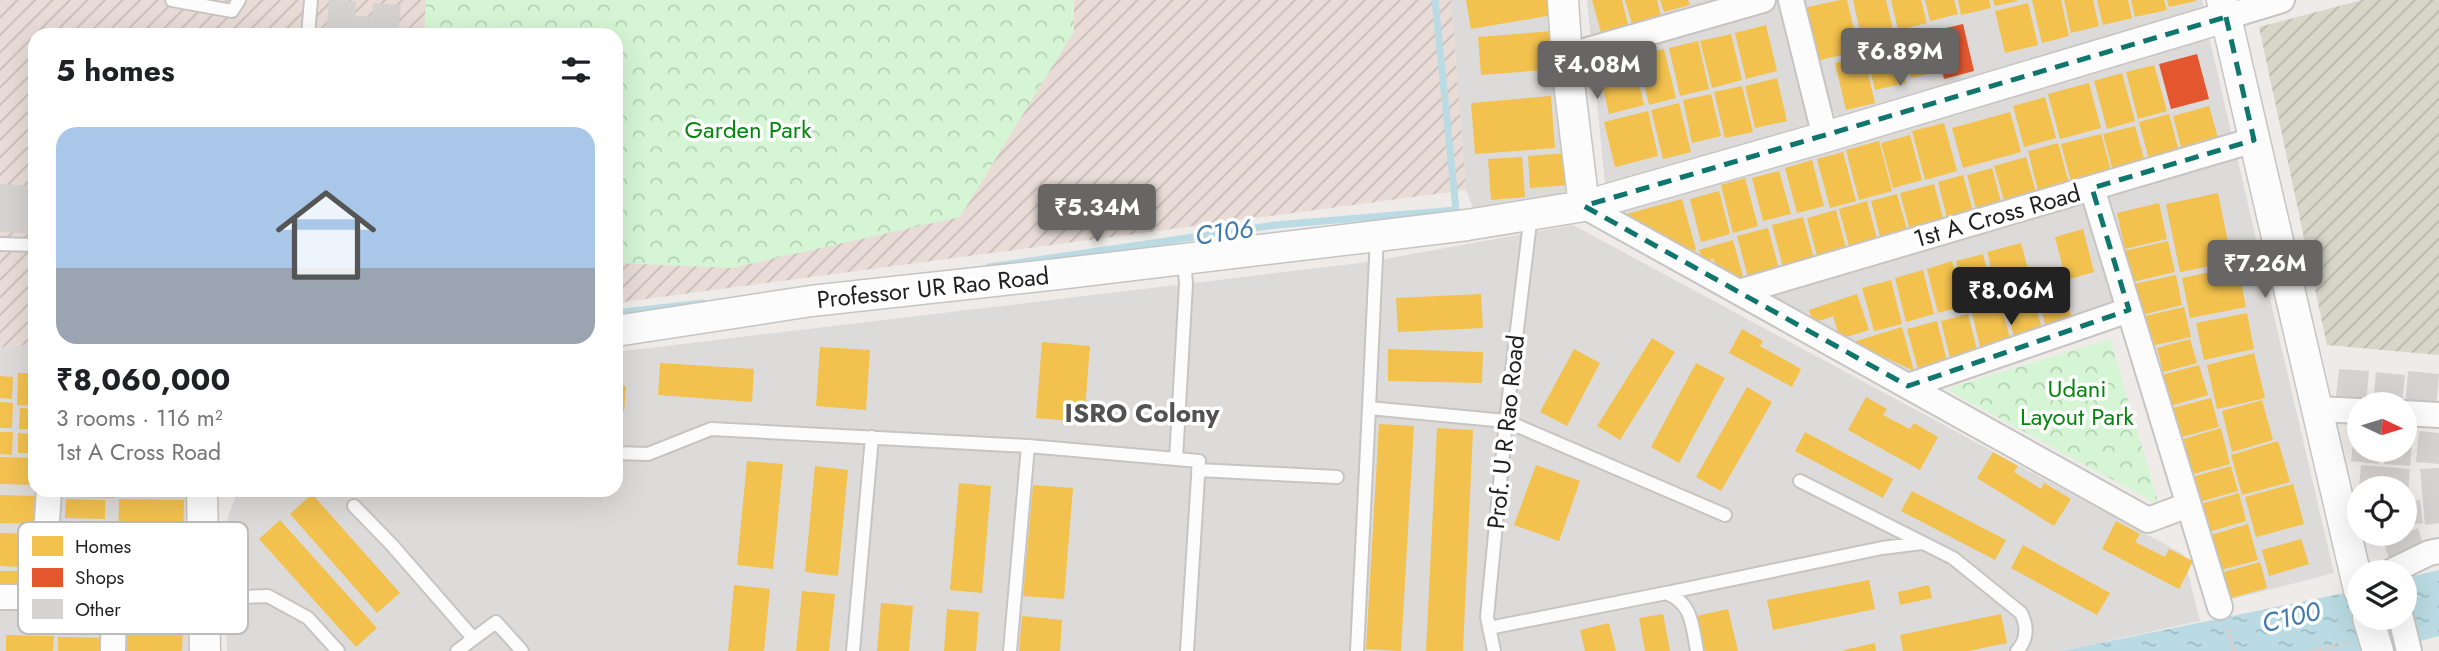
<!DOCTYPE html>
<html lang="en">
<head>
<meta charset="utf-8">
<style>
	:root { --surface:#fff; --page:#f6f6f6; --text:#202124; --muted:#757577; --line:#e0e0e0; --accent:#676665 }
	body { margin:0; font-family:Jost,sans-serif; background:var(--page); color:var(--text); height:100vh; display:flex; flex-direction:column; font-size:26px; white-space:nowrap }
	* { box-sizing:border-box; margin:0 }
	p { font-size:23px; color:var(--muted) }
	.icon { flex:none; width:38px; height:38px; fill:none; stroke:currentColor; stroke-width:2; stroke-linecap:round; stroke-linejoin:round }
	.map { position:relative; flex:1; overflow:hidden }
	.panel { position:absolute; left:28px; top:28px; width:595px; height:469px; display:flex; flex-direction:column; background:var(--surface); border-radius:21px; box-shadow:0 7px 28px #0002 }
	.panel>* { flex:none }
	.needle { width:46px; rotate:94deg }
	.controls { position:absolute; left:2347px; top:392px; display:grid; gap:14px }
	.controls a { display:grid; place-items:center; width:70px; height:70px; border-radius:50%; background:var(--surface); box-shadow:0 7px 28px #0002; font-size:35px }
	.price { position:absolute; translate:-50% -60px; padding:0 16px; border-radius:7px; background:var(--accent); color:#fff; font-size:23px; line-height:46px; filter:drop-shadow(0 2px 4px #0008) }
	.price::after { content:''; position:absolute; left:50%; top:42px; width:21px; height:16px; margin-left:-10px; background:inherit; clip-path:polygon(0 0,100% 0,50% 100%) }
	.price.selected { background:#222; color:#fff }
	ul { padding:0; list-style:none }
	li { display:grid; align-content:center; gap:14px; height:371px; padding:0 28px }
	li+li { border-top:2px solid var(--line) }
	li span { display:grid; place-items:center; height:217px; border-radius:21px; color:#555 }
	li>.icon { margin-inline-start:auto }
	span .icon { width:126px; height:126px; fill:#fffc; stroke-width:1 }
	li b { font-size:30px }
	h2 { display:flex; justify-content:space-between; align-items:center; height:84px; padding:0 28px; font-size:30px }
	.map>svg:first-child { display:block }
</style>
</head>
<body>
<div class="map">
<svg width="2439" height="651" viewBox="0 0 2439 651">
	<defs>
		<pattern id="military-furrows" width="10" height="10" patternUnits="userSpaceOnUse" patternTransform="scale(1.75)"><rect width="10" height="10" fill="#e9dcd7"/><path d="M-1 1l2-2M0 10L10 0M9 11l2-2" fill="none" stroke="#c7bcb8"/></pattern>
		<pattern id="construction-furrows" width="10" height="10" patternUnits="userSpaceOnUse" patternTransform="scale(1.75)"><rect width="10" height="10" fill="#d8d6c9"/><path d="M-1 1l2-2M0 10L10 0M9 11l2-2" fill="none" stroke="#b9b7ac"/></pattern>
		<pattern id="park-crowns" width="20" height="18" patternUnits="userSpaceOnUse" patternTransform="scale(1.75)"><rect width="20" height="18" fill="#d5f5d4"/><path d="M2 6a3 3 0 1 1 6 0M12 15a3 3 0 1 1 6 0" fill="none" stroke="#b6d2b6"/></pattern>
		<pattern id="water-ripples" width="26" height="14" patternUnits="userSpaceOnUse" patternTransform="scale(1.75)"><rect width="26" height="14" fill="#badbe3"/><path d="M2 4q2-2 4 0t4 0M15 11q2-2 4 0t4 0" fill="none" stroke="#9fbcc2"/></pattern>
	</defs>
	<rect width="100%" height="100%" fill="#eeebe8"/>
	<path fill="#dddbd9" d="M1451,0H1555L1575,199L1473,208L1466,190Z
		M1587,0H2202L2205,11L1605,184Z
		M2209,37L2334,573L2210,605L2117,309L1909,377L1601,208Z
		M1573,225L2183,554L2200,621L2061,651H227L223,531L238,490H616V352L1368,262Z
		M35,344V490H195L197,651H0V347Z"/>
	<path fill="url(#military-furrows)" d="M0,0H1451L1466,190L616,303V35H35V344L0,347Z"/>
	<path fill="url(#construction-furrows)" d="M2362,0H2439V355L2327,345L2259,27Z"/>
	<path fill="url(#park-crowns)" d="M426,0H1074V31L960,217L731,268L616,263V35H424Z
		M2110,339L2159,505L1946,389Z"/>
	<path fill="url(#water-ripples)" d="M2439,570V636L2385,651H2061L2359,590V618H2404L2405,578Z"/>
	<path fill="#f2c14e" d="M1466,0H1550L1553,15L1471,29Z
		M1592,0H1622L1629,28L1602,36Z
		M1625,0H1657L1661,16L1632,24Z
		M1660,0H1688L1690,5L1664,12Z
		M1840,0H1847L1859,51L1812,62L1799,9Z
		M1853,0H1886L1894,33L1862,40Z
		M1891,0H1921L1927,23L1898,30Z
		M1925,0H1954L1958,14L1930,21Z
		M1958,0H1989L1991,8L1961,15Z
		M1993,0H2017V1L1995,6Z
		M2032,0H2061L2069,36L2042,43Z
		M2064,0H2093L2099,26L2071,33Z
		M2097,0H2128L2132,18L2103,25Z
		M2131,0H2164L2167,10L2135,17Z
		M2167,0H2196V1L2169,7Z
		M2028,3L2038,45L2005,53L1995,11Z
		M1766,25L1777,71L1746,79L1735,33Z
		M1553,31L1556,69L1481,75L1478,37Z
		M1928,32L1937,72L1911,78L1901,38Z
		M1731,34L1742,80L1712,88L1700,41Z
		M1896,40L1906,83L1875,90L1865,47Z
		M1698,41L1709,89L1680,96L1669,48Z
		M1664,49L1676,98L1649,105L1637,55Z
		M1864,56L1875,103L1846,110L1835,63Z
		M1633,58L1644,105L1609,114L1598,66Z
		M2154,65L2167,111L2138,119L2126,72Z
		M2122,73L2135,121L2107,129L2094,81Z
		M1777,78L1787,121L1755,128L1745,86Z
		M2089,83L2101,128L2060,139L2048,94Z
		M1742,86L1753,132L1725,138L1714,92Z
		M1711,94L1721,136L1692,143L1683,100Z
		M1551,96L1555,148L1475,154L1471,103Z
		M2045,97L2056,138L2024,147L2013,106Z
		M1679,103L1691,152L1663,159L1651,110Z
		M2209,106L2219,141L2182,151L2173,116Z
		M1648,111L1658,156L1615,167L1604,122Z
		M2010,112L2021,152L1963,168L1952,128Z
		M2169,114L2181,159L2151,167L2139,122Z
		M1944,123L1957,171L1925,180L1912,131Z
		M2135,126L2146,166L2114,175L2103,134Z
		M2101,134L2113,178L2073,189L2061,144Z
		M1910,135L1922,180L1893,188L1881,143Z
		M1879,141L1892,191L1859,200L1846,150Z
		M2058,143L2070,187L2039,195L2028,151Z
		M1843,152L1856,201L1830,208L1817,159Z
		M1566,153L1568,185L1530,188L1528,156Z
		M1522,157L1525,197L1491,200L1488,159Z
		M2026,157L2036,192L2004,200L1994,166Z
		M1812,160L1824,206L1797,213L1785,168Z
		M1992,168L2003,209L1978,216L1967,175Z
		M1779,171L1791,214L1763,221L1752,178Z
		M1963,175L1974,215L1948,222L1938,182Z
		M1745,178L1758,226L1733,233L1721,185Z
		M1934,184L1944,222L1910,231L1900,193Z
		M1719,191L1730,234L1701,242L1690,199Z
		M2218,193L2232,262L2180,272L2166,204Z
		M1897,194L1909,237L1882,244L1871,201Z
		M1682,199L1696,250L1693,251L1623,215Z
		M1867,201L1878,242L1850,250L1839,209Z
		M2159,203L2167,239L2125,249L2117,213Z
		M1836,210L1847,252L1818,260L1807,218Z
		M1803,217L1814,259L1783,267L1772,225Z
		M1768,228L1779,269L1748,277L1737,236Z
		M2083,229L2094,272L2066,280L2055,237Z
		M1733,240L1745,284L1716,272L1714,259L1703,262L1699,250Z
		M2168,241L2175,272L2132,282L2124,251Z
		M2021,243L2034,292L2000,301L1987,252Z
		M1983,254L1995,301L1969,308L1956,261Z
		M1952,261L1965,306L1938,313L1927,269Z
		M2238,266L2246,307L2190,318L2182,278Z
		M1923,270L1934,314L1906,322L1895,278Z
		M2176,275L2182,305L2141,315L2134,284Z
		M1891,280L1902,324L1874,331L1862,288Z
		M2063,285L2074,325L2047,332L2037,292Z
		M1481,294L1483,328L1398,332L1396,298Z
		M1857,294L1869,330L1840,339L1833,316L1813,323L1809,310Z
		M2033,296L2043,333L2015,341L2006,304Z
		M2001,306L2012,346L1982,354L1972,313Z
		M2184,307L2191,337L2147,347L2141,317Z
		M2247,313L2254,349L2204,360L2196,323Z
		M1968,314L1978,354L1951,362L1941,321Z
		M1937,321L1947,361L1918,369L1907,329Z
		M1902,327L1914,371L1853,342Z
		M1742,329L1763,341L1760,346L1801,369L1792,387L1729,353Z
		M1652,338L1675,352L1620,440L1597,426Z
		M2190,339L2197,363L2163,372L2157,348Z
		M1042,342L1090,346L1084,422L1036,418Z
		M820,347L870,350L866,410L816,406Z
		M1388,349L1483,352L1482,383L1388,381Z
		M1574,349L1600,363L1567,426L1540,412Z
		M2254,353L2265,398L2217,409L2207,365Z
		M660,363L754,369L752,402L658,395Z
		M1696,363L1725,378L1679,463L1651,447Z
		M2199,365L2208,395L2170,406L2162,375Z
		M18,373H35V406L17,405Z
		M0,376L13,377L12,399L0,398Z
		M616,385L626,386L624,412H616Z
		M1747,387L1772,402L1721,491L1696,477Z
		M1866,397L1887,409L1883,415L1910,429L1914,423L1938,437L1920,470L1848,430Z
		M2211,398L2219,427L2178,438L2169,409Z
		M2262,400L2273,440L2232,452L2222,411Z
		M0,402L13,403L12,428H0Z
		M20,408L35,409V429H19Z
		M1379,424L1414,426L1401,651L1366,649Z
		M1437,428L1473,430L1463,651H1426Z
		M2221,428L2230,464L2186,476L2177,441Z
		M0,432H13L12,455L0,454Z
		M1805,432L1893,479L1883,498L1795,451Z
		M18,433L35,434V453H18Z
		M2278,441L2290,482L2242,495L2231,455Z
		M1993,452L2018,466L2014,472L2041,489L2044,483L2071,499L2054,526L1977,478Z
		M0,457L35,458V485L0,484Z
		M747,461L783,464L773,569L737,565Z
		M1536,465L1580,481L1559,541L1514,525Z
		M815,466L848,470L838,576L805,572Z
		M2231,466L2238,491L2199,502L2192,477Z
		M959,483L991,486L982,593L950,590Z
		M2293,484L2304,524L2256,537L2245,497Z
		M1033,485L1073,488L1064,599L1023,596Z
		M71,490H115V498L71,497Z
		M1912,491L2006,540L1995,560L1901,511Z
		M2239,493L2246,521L2208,532L2201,504Z
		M312,494L400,593L377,613L290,514Z
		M0,495L41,496L40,524L0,523Z
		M66,499L105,500V519L65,518Z
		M119,499L184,500L182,595L117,594Z
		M280,520L377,628L356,647L259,539Z
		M58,521L105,523L104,546L58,545Z
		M2116,521L2140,534L2135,542L2165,557L2169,549L2193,561L2179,589L2102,549Z
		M2248,524L2258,560L2217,571L2207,536Z
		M0,533L42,534L41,568L0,566Z
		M2301,539L2309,564L2269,576L2262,550Z
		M2023,545L2110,593L2097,615L2011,568Z
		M2260,562L2267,588L2224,600L2217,574Z
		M0,571H36L35,587L0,586Z
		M1869,580L1875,609L1773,630L1767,600Z
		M734,585L770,589L764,651H728Z
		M1929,585L1932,598L1900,605L1898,592Z
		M802,591L835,594L829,651H796Z
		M881,603L913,606L909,651H877Z
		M947,609L979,612L976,651H944Z
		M1728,609L1738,651H1704L1696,616Z
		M1663,614L1670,651H1645L1639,618Z
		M2001,614L2007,643L1968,651H1903L1900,635Z
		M1022,616L1062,620L1060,651H1019Z
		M1609,623L1616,651H1585L1580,630Z
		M125,629L183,631L182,651H125Z
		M6,635L54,636L53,651H6Z
		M58,637L107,638V651H58Z
		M1875,643L1876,651H1844V650Z"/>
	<path fill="#e4572e" d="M1963,24L1974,71L1944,79L1933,31Z
		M2197,54L2209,99L2171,109L2159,64Z"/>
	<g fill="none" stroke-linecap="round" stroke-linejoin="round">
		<path stroke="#badbe3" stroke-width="7" d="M989,267L1276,225L1456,210L1435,0
			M616,313L703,303"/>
	</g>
	<path fill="#d5d2cf" d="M329,0L356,1L355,16L372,17L373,3L401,5L398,35H370L354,32V35H326Z
		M0,184L35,186V234L0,232Z
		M2339,369L2369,371L2366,404L2335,405Z
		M2408,371L2439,374L2436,412L2405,409Z
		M2376,372L2405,375L2402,404H2373Z
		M2404,431L2413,432L2410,466L2384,464L2385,450H2404Z
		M2419,431L2439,433V464L2416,462Z
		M2354,432L2359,433V450H2381L2379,464L2351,461Z
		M2361,465L2410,469L2408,495H2404V488H2359Z
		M2439,468V523L2425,525L2420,469Z
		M2420,500L2423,523L2404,526V502Z
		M2418,528L2424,547L2389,559L2383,539L2404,534Z"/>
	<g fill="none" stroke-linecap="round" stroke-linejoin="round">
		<defs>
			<path id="service" d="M172,0L232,11L239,0
				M308,35L311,0
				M0,244L35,245
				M1369,408L1377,236
				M616,453L648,454L711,429L1028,446L1199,461L1187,651
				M1176,459L1186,284L1184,259
				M1198,470L1337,477
				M1800,481L1953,558L2021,613C2028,627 2027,640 2017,651
				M354,506L391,544L473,638
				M1666,593L1882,548L1922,543
				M205,598L268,596L308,618L338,651
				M1489,628L1666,593C1693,603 1692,626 1697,651
				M457,651L496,622L522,651
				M853,651L872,437
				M1010,651L1028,446
				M1357,651L1369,408L1506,421L1725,515
				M1494,651L1487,617L1506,421L1531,214"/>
			<path id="minor" d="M1791,0L1825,137
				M2226,17L2282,0
				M1567,56L1763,0
				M2092,188L2220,607
				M1584,206L2148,520L2188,505
				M1739,292L2254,140
				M1908,386L2129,310
				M2316,409L2359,411
				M2404,413L2439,415
				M2390,572L2429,553L2439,551
				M0,597L204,598
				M42,598L49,490
				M2401,618L2409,651
				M113,651L114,599"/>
			<path id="tertiary" d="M1563,0L1568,74L1584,206
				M2222,0L2359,590
				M616,331L811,301L1058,274L1377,236L1467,225L1584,206L1825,137L2226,17
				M202,490L205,651
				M2368,618L2378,651"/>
		</defs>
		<use href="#service" stroke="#c6c5c4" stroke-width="16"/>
		<use href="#minor" stroke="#c6c5c4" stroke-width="28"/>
		<use href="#tertiary" stroke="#c6c5c4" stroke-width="33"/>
		<path stroke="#dcccca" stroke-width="4.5" stroke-dasharray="3.5 3.5" stroke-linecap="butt" d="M2227,628L2234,651
			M2311,651L2348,643"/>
		<use href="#service" stroke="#fcfcfc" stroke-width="12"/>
		<use href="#minor" stroke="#fcfcfc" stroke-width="24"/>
		<use href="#tertiary" stroke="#fcfcfc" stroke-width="30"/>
	</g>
	<path fill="none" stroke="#0f766e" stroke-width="5" stroke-dasharray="14 9" stroke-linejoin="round" d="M2226,17L2254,140L2092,188L2129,310L1908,386L1584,206Z"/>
	<g text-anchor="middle" stroke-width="7" stroke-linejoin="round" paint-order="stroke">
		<g font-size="24" fill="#05860d" stroke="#fff">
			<text x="748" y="138">Garden Park</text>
			<text x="2077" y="397">Udani<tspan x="2077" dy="28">Layout Park</tspan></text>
		</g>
		<g font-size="24" fill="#1f1f1f" stroke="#fff">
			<text transform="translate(1997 216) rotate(-16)" y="8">1st A Cross Road</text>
			<text transform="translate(933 288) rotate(-6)" y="8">Professor UR Rao Road</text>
			<text transform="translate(1506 432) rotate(-84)" y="8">Prof. U R Rao Road</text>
		</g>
		<g font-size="26" font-style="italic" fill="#427aad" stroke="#fff">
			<text transform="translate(1224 232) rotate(-8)" y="9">C106</text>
			<text transform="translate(2291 617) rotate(-13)" y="9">C100</text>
		</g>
		<g font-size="26" font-weight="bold" fill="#525252" stroke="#fff">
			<text x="1142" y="422">ISRO Colony</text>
		</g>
	</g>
	<rect x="18" y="522" width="230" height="112" rx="10" fill="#fff" stroke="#bcbcbc" stroke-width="2"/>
	<rect x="32" y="536" width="31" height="20" fill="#f2c14e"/>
	<rect x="32" y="568" width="31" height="19" fill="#e4572e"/>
	<rect x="32" y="599" width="31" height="20" fill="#d5d2cf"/>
	<g font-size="19" fill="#1f1f1f">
		<text x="75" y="553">Homes</text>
		<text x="75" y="584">Shops</text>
		<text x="75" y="616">Other</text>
	</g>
</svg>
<div class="controls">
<a><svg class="needle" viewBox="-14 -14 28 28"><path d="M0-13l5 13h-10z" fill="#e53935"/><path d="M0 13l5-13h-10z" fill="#757577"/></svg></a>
<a><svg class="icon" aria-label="locate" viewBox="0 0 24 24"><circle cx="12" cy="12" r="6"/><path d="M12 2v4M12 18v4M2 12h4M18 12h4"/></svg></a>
<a><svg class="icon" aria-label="layers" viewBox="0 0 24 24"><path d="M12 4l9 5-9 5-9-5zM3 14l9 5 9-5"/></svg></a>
</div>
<b class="price" style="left:1900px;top:88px">₹6.89M</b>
<b class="price" style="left:1597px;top:101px">₹4.08M</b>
<b class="price" style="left:1097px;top:244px">₹5.34M</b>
<b class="price" style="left:2265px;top:300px">₹7.26M</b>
<b class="price selected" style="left:2011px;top:327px">₹8.06M</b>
<section class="panel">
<h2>5 homes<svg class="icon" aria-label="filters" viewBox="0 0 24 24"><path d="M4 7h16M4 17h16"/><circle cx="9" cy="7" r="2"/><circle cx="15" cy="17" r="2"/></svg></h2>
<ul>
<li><span style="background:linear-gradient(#a9c7e8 65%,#9aa5b1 0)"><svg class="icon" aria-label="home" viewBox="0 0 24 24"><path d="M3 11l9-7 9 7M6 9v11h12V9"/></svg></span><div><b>₹8,060,000</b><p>3 rooms · 116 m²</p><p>1st A Cross Road</p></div></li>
</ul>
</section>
</div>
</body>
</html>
